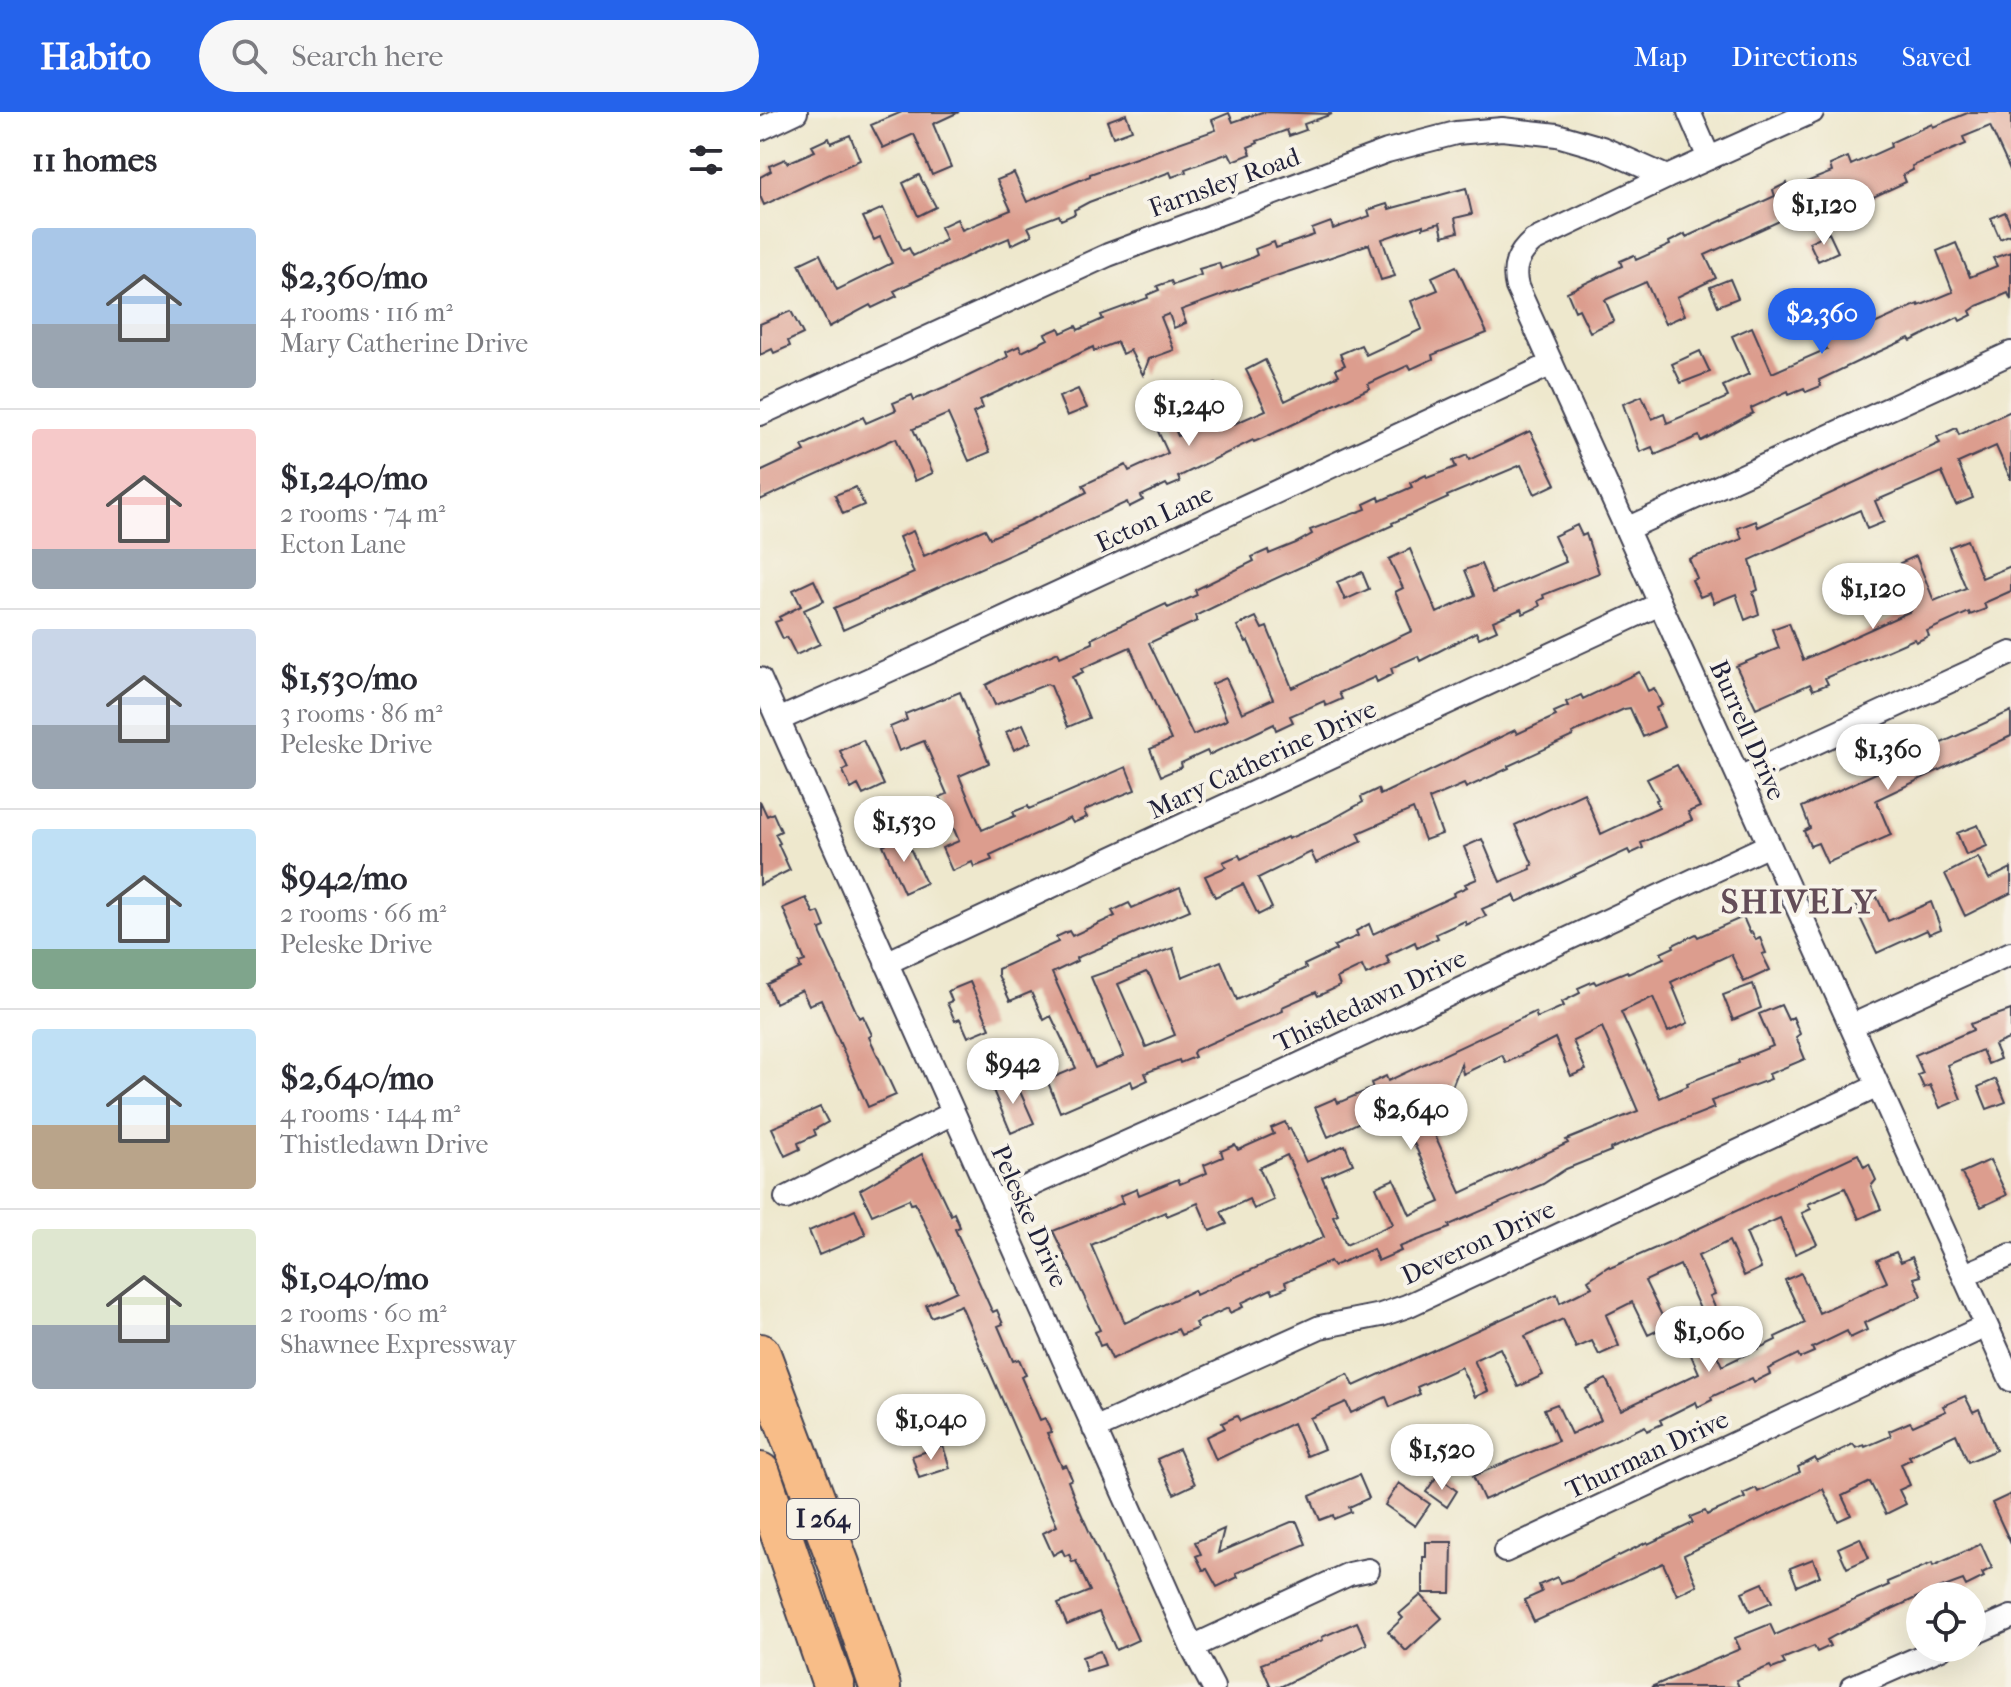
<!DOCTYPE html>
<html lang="en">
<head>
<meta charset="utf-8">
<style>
	:root { --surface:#fff; --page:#f7f7f7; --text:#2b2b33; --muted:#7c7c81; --line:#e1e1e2; --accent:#2563eb }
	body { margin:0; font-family:"IM FELL French Canon",serif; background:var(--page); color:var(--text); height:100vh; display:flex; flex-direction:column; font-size:30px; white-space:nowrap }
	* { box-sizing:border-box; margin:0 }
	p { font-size:26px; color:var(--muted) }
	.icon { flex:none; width:44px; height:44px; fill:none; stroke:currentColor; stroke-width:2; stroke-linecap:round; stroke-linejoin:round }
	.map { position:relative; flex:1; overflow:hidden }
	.sheet { display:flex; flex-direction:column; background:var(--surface); width:760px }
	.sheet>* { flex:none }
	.controls { position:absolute; left:1146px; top:1470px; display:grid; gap:16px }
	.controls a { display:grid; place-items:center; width:80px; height:80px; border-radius:50%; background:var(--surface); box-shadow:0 8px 32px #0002; font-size:40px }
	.price { position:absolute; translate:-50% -68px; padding:0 18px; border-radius:28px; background:#fff; color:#222; font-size:26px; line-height:52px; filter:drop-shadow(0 2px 4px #0008) }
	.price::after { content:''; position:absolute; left:50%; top:48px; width:24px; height:18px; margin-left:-12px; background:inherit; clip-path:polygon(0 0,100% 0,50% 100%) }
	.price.active { background:var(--accent); color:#fff }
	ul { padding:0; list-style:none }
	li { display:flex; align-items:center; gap:24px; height:200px; padding:0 32px }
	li+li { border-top:2px solid var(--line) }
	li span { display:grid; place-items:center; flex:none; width:224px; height:160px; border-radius:8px; color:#555 }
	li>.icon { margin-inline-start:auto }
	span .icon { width:96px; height:96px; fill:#fffc; stroke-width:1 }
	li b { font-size:34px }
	h2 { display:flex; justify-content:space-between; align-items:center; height:96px; padding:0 32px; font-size:34px }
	header { display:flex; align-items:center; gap:48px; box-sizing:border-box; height:112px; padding:0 40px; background:var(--accent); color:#fff }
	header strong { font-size:38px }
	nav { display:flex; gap:44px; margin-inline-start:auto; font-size:28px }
	.search { width:560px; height:72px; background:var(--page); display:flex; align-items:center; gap:20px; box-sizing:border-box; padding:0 28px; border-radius:44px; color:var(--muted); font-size:30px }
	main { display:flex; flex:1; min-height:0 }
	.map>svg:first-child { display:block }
</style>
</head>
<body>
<header>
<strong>Habito</strong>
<div class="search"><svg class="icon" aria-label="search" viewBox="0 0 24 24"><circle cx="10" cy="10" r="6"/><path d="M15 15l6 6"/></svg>Search here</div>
<nav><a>Map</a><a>Directions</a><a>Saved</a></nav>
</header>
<main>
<section class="sheet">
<h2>11 homes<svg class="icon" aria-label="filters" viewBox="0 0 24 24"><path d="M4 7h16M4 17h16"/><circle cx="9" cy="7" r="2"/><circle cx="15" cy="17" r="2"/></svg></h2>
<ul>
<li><span style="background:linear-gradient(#a9c7e8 60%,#9aa5b1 0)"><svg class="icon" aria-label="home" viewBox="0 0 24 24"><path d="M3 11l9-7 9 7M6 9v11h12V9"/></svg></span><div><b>$2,360/mo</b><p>4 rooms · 116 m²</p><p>Mary Catherine Drive</p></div></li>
<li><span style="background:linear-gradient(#f6c9c9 75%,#9aa5b1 0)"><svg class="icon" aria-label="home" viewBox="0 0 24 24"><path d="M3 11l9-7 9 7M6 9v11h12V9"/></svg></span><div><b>$1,240/mo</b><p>2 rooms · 74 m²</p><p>Ecton Lane</p></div></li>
<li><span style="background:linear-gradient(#c9d6e8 60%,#9aa5b1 0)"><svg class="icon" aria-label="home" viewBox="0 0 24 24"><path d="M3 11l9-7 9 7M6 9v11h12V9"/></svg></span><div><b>$1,530/mo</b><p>3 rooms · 86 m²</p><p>Peleske Drive</p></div></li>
<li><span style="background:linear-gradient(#bfe0f5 75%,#7fa58c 0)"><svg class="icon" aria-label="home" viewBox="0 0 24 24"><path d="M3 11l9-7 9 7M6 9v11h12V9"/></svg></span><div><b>$942/mo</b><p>2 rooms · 66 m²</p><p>Peleske Drive</p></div></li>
<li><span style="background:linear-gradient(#bfe0f5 60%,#b9a48a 0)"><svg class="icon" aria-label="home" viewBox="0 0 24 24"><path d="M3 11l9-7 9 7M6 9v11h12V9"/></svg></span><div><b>$2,640/mo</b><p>4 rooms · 144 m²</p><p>Thistledawn Drive</p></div></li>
<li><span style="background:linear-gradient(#dfe7d0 60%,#9aa5b1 0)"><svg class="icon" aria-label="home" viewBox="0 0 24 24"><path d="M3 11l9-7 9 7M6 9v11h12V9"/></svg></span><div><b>$1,040/mo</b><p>2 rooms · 60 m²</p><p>Shawnee Expressway</p></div></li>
</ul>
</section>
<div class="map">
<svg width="1251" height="1575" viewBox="0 0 1251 1575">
	<rect width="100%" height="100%" fill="#f7f3e8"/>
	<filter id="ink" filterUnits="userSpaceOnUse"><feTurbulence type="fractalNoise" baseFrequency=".0125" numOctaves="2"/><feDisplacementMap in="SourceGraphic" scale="16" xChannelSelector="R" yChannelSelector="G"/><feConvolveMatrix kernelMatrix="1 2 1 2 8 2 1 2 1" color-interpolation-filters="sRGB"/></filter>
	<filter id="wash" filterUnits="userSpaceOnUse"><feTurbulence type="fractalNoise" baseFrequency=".006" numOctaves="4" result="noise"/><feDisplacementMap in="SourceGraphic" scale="32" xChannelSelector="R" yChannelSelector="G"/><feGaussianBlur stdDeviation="1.8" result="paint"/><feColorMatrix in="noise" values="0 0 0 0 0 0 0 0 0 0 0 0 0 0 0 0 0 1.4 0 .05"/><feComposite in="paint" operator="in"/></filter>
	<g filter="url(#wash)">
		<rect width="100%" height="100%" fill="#eee8cd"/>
		<g id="blocks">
			<path fill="#dc9d8e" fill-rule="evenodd" d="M142,0H199L173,12L191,55L172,63L154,22L123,36L111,13Z
				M502,0L572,2L544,12L546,18L529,24L527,18L497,29L498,31L488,35L491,42L473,49L469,41L425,57L426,60L412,65L410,60L329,90L314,98L315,102L301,108L299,103L268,115L272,123L251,133L249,126L223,137L134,179L137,184L112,196L110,193L69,215L39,152L60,142L77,178L132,151L120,125L114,128L103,105L123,96L143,139L149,136L153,144L186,128L180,115L197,107L202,118L251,98L237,68L254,61L267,90L330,64V62L456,18L452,8L469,1L473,10Z
				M1210,0H1251V60L1230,14L1203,25L1206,32L1152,54L1153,58L1143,63L1146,70L1083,99L1076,86L1065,91L1063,89L945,143L956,166L917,185L925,203L905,212L886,170L845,188L854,209L830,220L819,197L815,199L807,180L862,154L860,149L874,143L876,148L910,133L909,130L925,122L926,125L1015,84L1013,78L1027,71L1029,77L1072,60L1070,53L1088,45L1091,53L1131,35L1130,31L1154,20L1172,12L1173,15Z
				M366,2L372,18L353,25L347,9Z
				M90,23L100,48L4,93L0,84V65L11,59L9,54L25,47L27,51L55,39L52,34L69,26L71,31Z
				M159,63L176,95L158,104L143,71Z
				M706,76L712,102L695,106L698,120L683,124L680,111L663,116V113L622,127L635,164L621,168L609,132L487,174L421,198L426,211L414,216L409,202L401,205L414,238L389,247L383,263L370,238L362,242L357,230L334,239L333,235L220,288L223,296L213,301L230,340L209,349L188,302L153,317L173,361L155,369L136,326L0,388V360L45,339L42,334L103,305L106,311L136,298L133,291L152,283L154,288L196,270L248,245L246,240L259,234L262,240L288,227L285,222L299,216L301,221L316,214L318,218L343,207L341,203L388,186L387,183L399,178L397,174L411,169L413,173L441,163L439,157L459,151L461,157L489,147L497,143L495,137L514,130L516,136L554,123L552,117L571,110L573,117L610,104L608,98L627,92L629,97Z
				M1245,100L1251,114V122L1240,127L1231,106Z
				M1069,121L1078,140L1058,149L1049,130Z
				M1196,131L1210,165L1237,154L1233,146L1251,140V188L1248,181L1217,194L1210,199L1212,203L1200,209L1198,205L1151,229L1149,226L1101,248L1059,268L1061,274L1046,280L1044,276L1029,282L1028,279L991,296L993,301L941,329L939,324L895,343L892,335L880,340L863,292L882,284L892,307L904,302L907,311L968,285L963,274L989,262L972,224L992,215L1012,261L1067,237L1063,228L1108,209L1110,214L1158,192L1159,194L1193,180L1177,139Z
				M696,154L727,221L672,243L673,247L651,257L649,253L608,272L610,276L521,318L494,330L493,328L418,365L420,370L408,375L406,372L381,384L383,388L369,395L367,390L83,518L74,496L154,461L139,425L153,419L164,444L225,417L230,426L269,409L327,380L323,373L366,353L369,359L408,341L390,302L405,295L418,324L456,306L442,278L455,272L474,312L506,298L486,258L505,248L525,289L579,263L576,257L585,253L580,242L601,233L606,243L662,217L651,189L678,178L672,165Z
				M970,167L978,186L958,194L950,175Z
				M31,199L43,222L28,229L30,234L14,241L12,237L0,243V212Z
				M940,239L950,260L921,271L912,252Z
				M318,277L327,296L307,304L299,285Z
				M1251,299V368L1236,334L1198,351L1213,386L1196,393L1182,360L1115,389L1124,410L1107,417L1100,398L990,448L998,478L993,480L999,502L985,508L976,482L954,491L950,481L940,485L932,468L937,466L929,447L982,427L978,416L996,409L998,415L1180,331L1177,325L1196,316L1199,323Z
				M770,319L796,372L775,382L761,353L687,384L688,386L632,411L633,413L464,490L435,504L437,509L389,531L433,623L467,608L452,572L466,566L482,601L513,587L488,529L486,530L477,514L496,505L502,517L507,515L532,576L652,519L635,480L643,476L629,447L650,437L677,501L715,483L705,458L721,452L733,481L806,450L794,424L817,413L822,424L826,422L839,461L783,483L784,486L778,489L780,494L763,502L761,497L733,509L737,518L719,526L716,520L660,549L658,544L631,556L633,562L617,570L615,565L579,581L582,587L566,594L564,589L530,604L533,610L516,618L514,612L449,643L447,639L421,651L422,655L401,664L390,637L411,628L370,535L321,557L323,560L312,565L329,606L308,615L291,574L287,572L235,593L226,573L241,565L298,540L300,545L333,531L331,527L406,492L408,496L437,483L435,478L494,449L492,445L508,438L509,442L536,431L552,422L550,418L606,397L604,392L619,385L620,389L652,375L650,371L666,363L667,366L696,355L693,349L707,343L709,348Z
				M96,375L104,393L83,402L75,383Z
				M1207,428L1222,466L1251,454V479L1224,491L1226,497L1210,503L1209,500L1167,519L1169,524L1156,530L1154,527L1065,566L1068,572L1053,578L1050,572L996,596L976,554L1019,536L1012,517L1029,511L1043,548L1151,499L1135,459L1142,456L1140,451L1156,444L1174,489L1206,476L1189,435Z
				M602,460L609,477L585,488L577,470Z
				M54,468L64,489L44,498L60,532L36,543L27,525L23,527L15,510L21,508L19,505L41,494L33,478Z
				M879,560L888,579L894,576L902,593L896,596L904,615L883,625L870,596L864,597L812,621L813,624L748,654L749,656L706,676L704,672L669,687L682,722L665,728L653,697L598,721L602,729L556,751L551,740L498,766L512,796L498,803L483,772L455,785L445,764L466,755L463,750L479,743L481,747L527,725L528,727L567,710L603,690L601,685L618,677L620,683L755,618L757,622L796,604L794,600L808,594L806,590L821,583L823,587Z
				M200,580L229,651L199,664L222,718L255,704L253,700L268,694L269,697L366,655L375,678L327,697L324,700L327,705L313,711L310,706L230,743L232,748L214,755L212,750L192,759L182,736L199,729L180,685L187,682L164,629L139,639L130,615L147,608L145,602Z
				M1251,599V624L1116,688L1131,723L1067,751L1058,731L1050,734L1044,719L1050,716L1042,695Z
				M263,612L271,630L254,638L246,620Z
				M103,628L124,673L103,683L98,673L91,677L83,659L88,656L80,639Z
				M917,653L940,695L928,700L932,708L881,731L883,736L870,742L868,738L757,790L754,783L722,797L726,804L706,813L705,809L676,822L678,826L657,836L655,830L626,844L630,852L606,863L602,854L577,866L580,874L558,884L556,880L522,895L523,899L435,938L433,941L435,945L420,951L419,948L385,961L388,968L373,975L371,969L300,1000L287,968L316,956L291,904L284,908L271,880L250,889L238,863V857L298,830L296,825L309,819L312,824L355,804L352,799L369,791L372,796L420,775L430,798L316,846L317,849L292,861L335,956L364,944L331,865L413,836L422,865L461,849L477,888L546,856L544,853L576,838L574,834L598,824L596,819L609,812L613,822L694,784L693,781L707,775L705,772L717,767L704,735L722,727L740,770L771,757L770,754L773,753L755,713L824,681L841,722L899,695L896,688L898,687L887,667ZM386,860L390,864L415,923L386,935L358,872Z
				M0,689L7,704L13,701L21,719L15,722L20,731L18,732L30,758L0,773Z
				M1218,713L1227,734L1206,743L1197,721Z
				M144,723L166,771L144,781L123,733Z
				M1218,745L1229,767L1251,756V781L1205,804L1185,762Z
				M1117,785L1128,809L1171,790L1181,817L1169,822L1167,818L1117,841L1095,795Z
				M46,786L54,802L59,800L65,815L60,817L61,822L99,906L103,904L112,923L109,925L136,983L108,995L61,888L49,893L42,878L15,891L7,872L41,856L39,851L45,849L23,796Z
				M983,805L990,821L992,820L996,828L1000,826L1006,841L1002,842L1010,858L984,870L971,842L911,870L928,911L908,920L893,885L861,900L900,986L928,974L927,971L979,951L978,948L1013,934L999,902L1021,893L1028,908L1033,905L1040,922L1036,925L1045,947L1009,962L1011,967L951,989L954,996L850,1037L851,1039L806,1057L783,1072L689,1113L690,1116L639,1135L641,1139L618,1149L613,1137L573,1154L570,1149L525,1170L527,1175L513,1181L511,1177L481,1191L483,1195L470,1201L468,1196L435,1211L438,1216L421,1223L418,1217L352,1247L345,1232L340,1234L335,1220L340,1218L293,1119L363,1091L360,1084L377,1077L379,1083L418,1067L420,1072L447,1061L444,1053L463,1045L461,1039L475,1033L478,1038L514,1022L511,1016L525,1010L528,1017L530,1016L546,1050L585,1033L593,1052L562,1065L578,1102L573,1104L586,1133L633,1112L616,1075L634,1067L650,1103L680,1090L654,1031L651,1033L636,993L568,1025L555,995L576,986L578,991L613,976L611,971L626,964L628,969L775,900L777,906L804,894L802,890L820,881L818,876L834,869L836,872L867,859L868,862L904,846L901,841L914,835L913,833L936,822L938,825ZM842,915L878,999L806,1028L808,1031L701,1081L656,981L685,993L701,952L703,962L742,943L746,951L795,926L811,964L826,958L813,929ZM527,1043L564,1125L436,1183L434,1178L365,1211L331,1133L405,1100L407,1104L438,1091L450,1119L467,1112L461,1100L489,1087L494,1097L514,1088L499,1056Z
				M210,870L230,916L208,925L200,907L195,909L187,891L192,889L188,879Z
				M993,872L1001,896L973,908L963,883Z
				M1251,898V926L1234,933L1240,947L1228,952L1222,938L1187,953L1201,987L1180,996L1170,973L1164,976L1158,963L1163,961L1155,943L1213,918L1210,912Z
				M254,966L274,1011L251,1021L232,976Z
				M1236,967L1246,990L1227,997L1218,975Z
				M60,995L68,1010L54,1018L56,1023L38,1031L40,1037L25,1044L12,1016Z
				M162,1042L191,1103L194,1101L200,1115L195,1117L231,1197L233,1200L237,1198L243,1212L238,1214L253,1249L259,1247L266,1263L261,1265L280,1308L285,1306L291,1320L287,1321L302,1355L306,1353L312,1367L308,1369L316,1390L378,1528L356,1538L339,1500L307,1513L298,1492L330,1479L316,1449L312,1450L309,1442L305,1444L302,1438L293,1443L283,1421L297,1414L201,1193L171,1205L166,1193L197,1179L155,1091L151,1092L149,1087L112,1103L100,1078Z
				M1098,1042L1104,1055L1109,1052L1116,1068L1111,1074L1121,1097L1099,1107L1085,1076L1048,1092L1051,1097L1042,1101L1057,1132L1035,1142L1020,1106L986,1121L1001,1156L984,1164L969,1129L938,1144L955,1182L950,1184L959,1204L946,1210L920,1153L885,1169L907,1214L888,1223L872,1190L846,1203L859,1234L839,1243L832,1229L816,1236L803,1207L765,1224L783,1263L758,1275L740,1236L714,1248L728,1279L715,1285L701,1255L657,1275L660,1282L630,1295L626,1285L591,1301L586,1290L550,1306L564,1337L547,1344L533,1311L456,1348L446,1325L465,1316L462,1311L477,1304L480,1309L588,1262L594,1274L797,1182L800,1191L832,1175L828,1168L849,1154L850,1156L914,1128Z
				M1230,1048L1247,1083L1221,1095L1201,1061Z
				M95,1098L106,1123L59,1143L49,1119Z
				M1136,1140L1141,1150L1152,1145L1161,1164L1154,1166L1162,1184L1104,1211L1107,1218L1090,1226L1087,1219L1052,1236L1054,1240L1040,1246L1038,1242L1008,1257L1010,1262L994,1270L992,1266L951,1285L952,1288L938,1295L936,1290L900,1308L902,1312L887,1319L885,1314L724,1388L713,1364L798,1329L784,1297L797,1292L811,1322L841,1308L826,1277L846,1267L861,1298L939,1261L919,1216L940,1206L962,1254L1016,1228L1015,1225L1045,1211L1025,1168L1041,1161L1059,1201L1127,1170L1117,1148Z
				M1205,1284L1213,1300L1219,1297L1236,1338L1208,1350L1196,1322L1149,1344L1151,1347L1141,1352L1150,1373L1139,1378L1146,1392L1126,1402L1110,1370L1082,1384L1091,1403L1078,1409L1063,1377L924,1443L937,1473L917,1483L903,1451L774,1510L764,1488L782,1480L779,1473L797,1465L800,1471L812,1467L887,1430L888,1432L933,1411L930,1405L945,1399L947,1403L985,1386L983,1382L996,1376L998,1380L1040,1360L1038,1355L1055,1346L1057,1350L1093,1332L1096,1336L1104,1333L1105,1335L1131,1324L1129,1319L1150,1310L1153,1314L1186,1299L1183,1294Z
				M183,1334L190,1356L159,1366L152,1344Z
				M419,1337L435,1372L414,1382L397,1347Z
				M599,1363L609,1386L589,1395L591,1400L574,1407L573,1403L560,1408L550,1384Z
				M677,1364L697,1379L687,1395L666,1380Z
				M639,1371L670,1392L655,1414L625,1393Z
				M1251,1382V1432L1232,1391Z
				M531,1410H537L546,1432L476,1461L478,1465L457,1475L447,1457L443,1458L436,1444L441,1442L435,1430L464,1417L458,1441Z
				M1100,1426L1109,1446L1087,1456L1078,1436Z
				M666,1430H692L691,1481H663V1445H666Z
				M1221,1432L1232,1456L1222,1461L1224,1465L1206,1474L1203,1468L1160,1484L1076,1523L1067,1528L1070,1534L1057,1540L1054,1534L1022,1547L1025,1552L1012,1557L1010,1554L976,1568L979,1575H891L980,1537L975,1526L1010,1512L1015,1523L1129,1473L1127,1470L1172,1451L1173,1454Z
				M1053,1447L1060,1464L1037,1474L1030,1456Z
				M1003,1471L1012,1490L990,1499L982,1480Z
				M661,1483L682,1506L646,1539L628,1520L643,1506L639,1502Z
				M597,1510L607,1532L520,1575H511L501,1552L563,1528L562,1525Z
				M340,1539L345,1553L326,1559L322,1545Z"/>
		</g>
	</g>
	<g filter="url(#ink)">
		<use href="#blocks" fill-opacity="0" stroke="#414051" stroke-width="2"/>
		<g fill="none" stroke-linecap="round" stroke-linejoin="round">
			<defs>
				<path id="minor" d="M929,0L949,46
					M0,17L36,0
					M907,65L773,129C758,142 752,155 757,175L1251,1268
					M0,302L348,143L627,39L696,21L742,17L797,23L842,36L907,65L1052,0
					M866,417L1251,241
					M0,567L432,1535L453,1575
					M18,608L168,541L792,252
					M979,666L1251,541
					M126,851L900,492
					M1091,914L1251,841
					M26,1086L193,1001
					M233,1090L504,969L1009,733
					M1204,1163L1251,1143
					M334,1317L560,1215L621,1203L647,1194L1118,974
					M745,1439L1226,1214
					M1212,1522L1251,1505
					M432,1535L589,1462L608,1458
					M1092,1575L1181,1536"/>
				<path id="motorway" d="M0,1242L79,1452L120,1575
					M0,1361L74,1575"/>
			</defs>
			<use href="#minor" stroke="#414051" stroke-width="26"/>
			<use href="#motorway" stroke="#414051" stroke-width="44"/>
			<use href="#minor" stroke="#fff" stroke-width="22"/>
			<use href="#motorway" stroke="#f8bd88" stroke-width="40"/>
		</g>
	</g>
	<g text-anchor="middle" stroke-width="8" stroke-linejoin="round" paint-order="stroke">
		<rect fill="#f7f3e8" stroke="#62616f" stroke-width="2" x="27" y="1387" width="72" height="40" rx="6"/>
		<g font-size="24" font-weight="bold" fill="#22223b">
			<text x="63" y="1415">I 264</text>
		</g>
		<g font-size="26" fill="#22223b" stroke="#f7f3e8">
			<text transform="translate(464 70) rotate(-20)" y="9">Farnsley Road</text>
			<text transform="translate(394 406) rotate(-25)" y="9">Ecton Lane</text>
			<text transform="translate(988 618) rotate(66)" y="9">Burrell Drive</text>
			<text transform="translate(502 647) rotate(-25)" y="9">Mary Catherine Drive</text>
			<text transform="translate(610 888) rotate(-25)" y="9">Thistledawn Drive</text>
			<text transform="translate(270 1104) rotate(66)" y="9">Peleske Drive</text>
			<text transform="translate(718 1130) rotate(-25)" y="9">Deveron Drive</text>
			<text transform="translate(887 1342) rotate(-25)" y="9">Thurman Drive</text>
		</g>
		<g font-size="34" font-weight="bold" letter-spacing="2" fill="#634d58" stroke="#f7f3e8">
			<text x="1039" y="801">SHIVELY</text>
		</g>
	</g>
</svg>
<div class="controls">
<a><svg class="icon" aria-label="locate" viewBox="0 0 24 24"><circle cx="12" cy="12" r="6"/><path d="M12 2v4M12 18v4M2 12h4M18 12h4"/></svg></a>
</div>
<b class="price" style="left:1064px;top:135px">$1,120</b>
<b class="price active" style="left:1062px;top:244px">$2,360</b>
<b class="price" style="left:429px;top:336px">$1,240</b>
<b class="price" style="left:1113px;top:519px">$1,120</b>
<b class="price" style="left:1128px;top:680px">$1,360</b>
<b class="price" style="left:144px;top:752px">$1,530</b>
<b class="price" style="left:253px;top:994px">$942</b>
<b class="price" style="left:651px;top:1040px">$2,640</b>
<b class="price" style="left:949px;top:1262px">$1,060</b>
<b class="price" style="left:171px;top:1350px">$1,040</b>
<b class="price" style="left:682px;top:1380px">$1,520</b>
</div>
</main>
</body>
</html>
